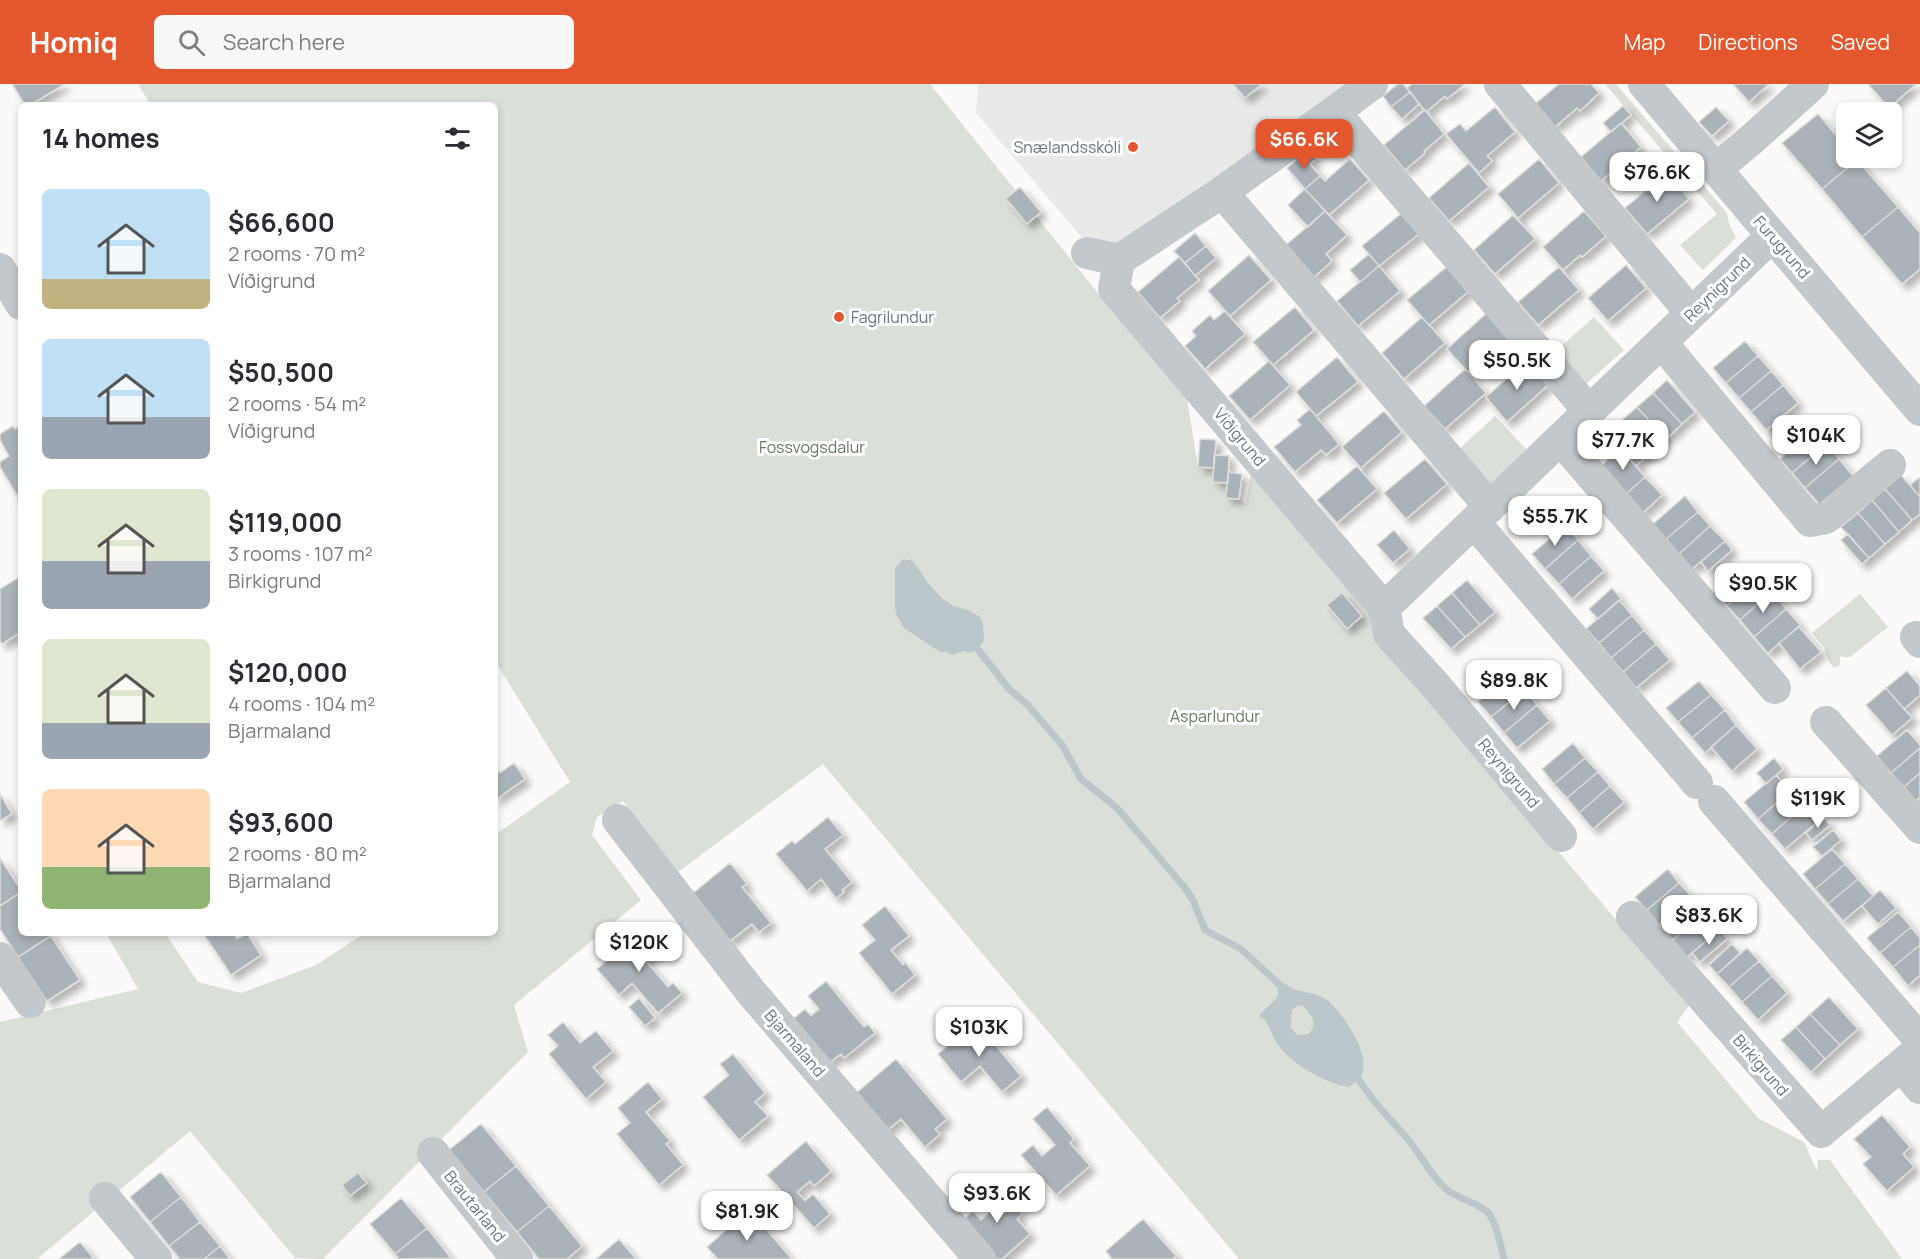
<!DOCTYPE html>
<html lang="en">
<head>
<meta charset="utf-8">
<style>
	:root { --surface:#fff; --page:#f7f7f7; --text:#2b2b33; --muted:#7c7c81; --accent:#e4572e }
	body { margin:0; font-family:Manrope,sans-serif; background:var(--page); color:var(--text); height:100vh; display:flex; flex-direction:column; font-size:22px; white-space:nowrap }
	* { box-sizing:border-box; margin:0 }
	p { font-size:20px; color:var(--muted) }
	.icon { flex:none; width:33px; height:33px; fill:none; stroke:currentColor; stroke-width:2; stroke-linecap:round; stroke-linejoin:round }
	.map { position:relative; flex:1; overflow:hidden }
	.drawer { position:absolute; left:18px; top:18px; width:480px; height:834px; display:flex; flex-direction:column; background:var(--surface); border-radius:9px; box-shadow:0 3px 9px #0003 }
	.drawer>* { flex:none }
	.fabs { position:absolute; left:1836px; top:18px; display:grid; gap:12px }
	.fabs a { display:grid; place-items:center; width:66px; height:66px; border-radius:9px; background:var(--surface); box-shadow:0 3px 9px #0003; font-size:30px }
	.price { position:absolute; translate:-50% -51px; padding:0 14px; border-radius:12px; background:#fff; color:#222; font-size:20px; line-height:39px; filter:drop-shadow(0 2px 3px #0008) }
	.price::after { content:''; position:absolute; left:50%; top:36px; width:18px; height:14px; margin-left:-9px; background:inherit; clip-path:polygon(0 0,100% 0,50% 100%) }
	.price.current { background:var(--accent); color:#fff }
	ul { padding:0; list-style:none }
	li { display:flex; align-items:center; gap:18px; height:150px; padding:0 24px }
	li span { display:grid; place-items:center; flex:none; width:168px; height:120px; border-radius:9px; color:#555 }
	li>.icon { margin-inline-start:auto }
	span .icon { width:72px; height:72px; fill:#fffc; stroke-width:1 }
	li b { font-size:26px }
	h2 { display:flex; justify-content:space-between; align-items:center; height:72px; padding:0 24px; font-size:26px }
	header { display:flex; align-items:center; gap:36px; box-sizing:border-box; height:84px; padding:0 30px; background:var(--accent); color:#fff }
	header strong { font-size:28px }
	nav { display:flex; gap:33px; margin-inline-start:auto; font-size:21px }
	.search { width:420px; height:54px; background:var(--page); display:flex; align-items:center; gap:15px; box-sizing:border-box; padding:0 21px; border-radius:9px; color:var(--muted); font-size:22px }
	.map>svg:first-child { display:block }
</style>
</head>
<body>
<header>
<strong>Homiq</strong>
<div class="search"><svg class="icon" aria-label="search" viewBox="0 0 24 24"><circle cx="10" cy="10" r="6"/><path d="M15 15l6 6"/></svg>Search here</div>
<nav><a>Map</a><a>Directions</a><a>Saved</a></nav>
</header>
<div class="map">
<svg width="1920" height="1175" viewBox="0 0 1920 1175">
	<defs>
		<filter id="shadow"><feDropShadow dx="5.5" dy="5.5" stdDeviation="3" flood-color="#0004"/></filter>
	</defs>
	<rect width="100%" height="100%" fill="#fafaf8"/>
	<path fill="#e8e9e9" d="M978,0H1348L1100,175L976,29Z"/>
	<path fill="#dadfd7" d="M138,0H930L1097,208L1187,315L1198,383L1214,384L1213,398L1228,399L1226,414L1239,415L1246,420L1251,388L1335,466L1540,746L1689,922L1677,938L1758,1034L1804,1058L1817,1087L1818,1076H1830L1902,1175H1239L823,680L678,788L623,717L597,733L592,751L641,816L514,921L528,968L323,1175L295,1174L190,1047L37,1175H0V938L138,905L106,849H165L198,898L241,909L316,881L365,849H495V751L570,698L495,577V21H151Z
		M1605,0H1616L1727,129L1729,140L1736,154L1703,186L1680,161L1717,130Z
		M1594,233L1624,266L1586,300L1556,267Z
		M1495,332L1527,366L1489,402L1457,367Z
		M1860,510L1888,543L1850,573H1843L1842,571L1840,573V581L1834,584L1828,576L1824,563L1812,549Z"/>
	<path fill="#bbc7cb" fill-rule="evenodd" d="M903,475L913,477L928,499L942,514L953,522L968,526L980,533L983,540L984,557C977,565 974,572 964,567L952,571L947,568H940L904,544L896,530L895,522V484Z
		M1283,899C1287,901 1292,904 1296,906C1307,909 1317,909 1327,916C1342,928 1371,970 1362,990C1360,996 1353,999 1349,1003C1324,999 1287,978 1275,956C1271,949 1269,942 1264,935L1260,933V930L1275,916L1278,911L1277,901ZM1298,921L1303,922C1312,931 1318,939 1309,950L1297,951L1291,944L1292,926Z"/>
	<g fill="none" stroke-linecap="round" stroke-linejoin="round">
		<path stroke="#bbc7cb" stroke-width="7" d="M972,558L1009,605L1027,620L1062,661L1081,695L1117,724L1185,804L1193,816L1205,846L1241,865L1284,905
			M1354,988C1368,1012 1388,1033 1406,1053C1421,1070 1429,1090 1446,1105C1457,1115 1483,1120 1490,1131C1497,1143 1501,1161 1504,1175"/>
	</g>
	<path fill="#aab3b9" stroke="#dcdcda" stroke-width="1.5" filter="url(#shadow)" d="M12,0H65L30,21H25Z
		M1233,0H1262L1245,14Z
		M1398,0H1403L1410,8L1391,23L1383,12Z
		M1412,0H1465L1447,15L1445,12L1426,28L1407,4Z
		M1559,0H1591L1599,9L1580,27L1577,24L1555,43L1535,20Z
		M1733,0H1769L1749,18Z
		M1868,0H1916L1889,24Z
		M1410,8L1419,20L1402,35L1391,23Z
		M1623,22L1631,31L1611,48L1603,39Z
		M1495,23L1515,48L1487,72L1492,77L1479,89L1446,50L1460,40L1466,47Z
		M1716,23L1729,37L1712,52L1699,38Z
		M1425,26L1444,50L1424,67L1425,69L1405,86L1384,61Z
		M1818,30L1846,63V74H1855L1857,76L1822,105L1782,59Z
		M1621,39L1641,63L1601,97L1581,73Z
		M1308,66L1316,75L1310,80L1320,92L1305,105L1287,84Z
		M1350,75L1369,96L1329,131L1305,105L1320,92L1325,97Z
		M1539,75L1559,99L1518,134L1498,110Z
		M1857,76L1898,123L1862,153L1822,105Z
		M1469,79L1489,103L1449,137L1429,114Z
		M1667,89L1689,115L1647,150L1625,124Z
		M1020,103L1041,128L1027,140L1006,115Z
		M1305,105L1325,127L1308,143L1288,121Z
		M1898,123L1920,149V185L1902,200L1862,153Z
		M1325,127L1347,151L1326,170L1332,177L1312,195L1284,163Z
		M1584,127L1606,152L1582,173L1580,171L1563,186L1543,163Z
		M1403,128L1420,149L1379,182L1362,162Z
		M1513,131L1535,155L1495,190L1474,166Z
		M1195,149L1206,162L1185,179L1174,167Z
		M1206,162L1216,174L1195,192L1185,179Z
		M1369,170L1379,182L1360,198L1350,186Z
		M1249,171L1271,196L1230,232L1208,207Z
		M1179,173L1199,196L1177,214L1180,217L1160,234L1138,208Z
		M1449,181L1470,206L1429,241L1407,216Z
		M1626,181L1646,204L1608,237L1588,214Z
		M1379,182L1400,207L1358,242L1337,217Z
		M1559,183L1579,206L1538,241L1518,218Z
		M1295,223L1314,246L1273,281L1253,258Z
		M1225,227L1245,250L1205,285L1185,262L1196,252L1192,247L1210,231L1214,236Z
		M1489,227L1513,254L1488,276L1485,273L1468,288L1447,265Z
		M1422,233L1445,259L1404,295L1382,269Z
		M1745,257L1758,272L1726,299L1713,284Z
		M1758,272L1771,287L1739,314L1726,299Z
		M1337,273L1358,298L1316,332L1296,308Z
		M1269,277L1290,301L1250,336L1229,312Z
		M1527,277L1548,301L1507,338L1486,313Z
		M1465,285L1486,309L1445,345L1424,322Z
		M1771,287L1783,301L1751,328L1739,314Z
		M1667,296L1695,328L1682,340L1653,309Z
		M1783,301L1798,319L1766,346L1751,328Z
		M1653,309L1682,340L1666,355L1637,323Z
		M1637,323L1666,355L1650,369L1621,337Z
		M1310,325L1339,360L1326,371L1321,366L1295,388L1274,363L1301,341L1297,336Z
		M1384,327L1402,348L1361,384L1342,363Z
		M1621,337L1650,369L1636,382L1607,350Z
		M13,342L15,345L21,342V411L18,413L0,383V378L9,372L0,356V350Z
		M1813,346L1826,360L1792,389L1780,375Z
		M1200,355L1216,356L1214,384L1198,383Z
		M1826,360L1839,375L1805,404L1792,389Z
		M1620,364L1645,393L1626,410L1601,382Z
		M1214,371L1229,372L1228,399L1213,398Z
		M1425,375L1447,400L1406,435L1384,409Z
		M1839,375L1853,392L1820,421L1805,404Z
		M1357,382L1377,405L1337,439L1317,416Z
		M1228,388L1242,390L1239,415L1226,414Z
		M1901,391L1920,413V430L1912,436L1885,405Z
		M1645,393L1662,411L1643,429L1626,410Z
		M1920,393V413L1910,401Z
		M1885,405L1912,436L1899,448L1872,416Z
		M1685,412L1698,428L1666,455L1653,440Z
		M1560,416L1573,432L1562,441L1549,426Z
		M1872,416L1899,448L1885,460L1858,429Z
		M1698,428L1710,442L1679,470L1666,455Z
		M1858,429L1885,460L1869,474L1841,443Z
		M1565,441L1578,456L1545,485L1532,470Z
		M1710,442L1725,457L1692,485L1679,470Z
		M1394,446L1410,465L1393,479L1377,461Z
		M1848,450L1869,474L1862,480L1841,456Z
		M1578,456L1591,472L1559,500L1545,485Z
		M1725,457L1732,466L1708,487L1701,478Z
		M1591,472L1604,487L1572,515L1559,500Z
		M1747,480L1759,494L1727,522L1715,508Z
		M21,492V548L2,560L0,557V505Z
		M1759,494L1771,508L1740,536L1727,522Z
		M1467,496L1495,528L1480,541L1452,509Z
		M1612,504L1621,515L1598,535L1589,525Z
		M1771,508L1786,525L1754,553L1740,536Z
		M1342,509L1362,532L1347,545L1327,521Z
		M1452,509L1480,541L1465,553L1437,522Z
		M1619,516L1632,531L1599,559L1586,545Z
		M1437,522L1465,553L1451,565L1423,534Z
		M1786,525L1800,541L1768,569L1754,553Z
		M1632,531L1644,546L1611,574L1599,559Z
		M1799,543L1821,568L1800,585L1779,559Z
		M1644,546L1656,560L1623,588L1611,574Z
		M1656,560L1670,576L1636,604L1623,588Z
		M1907,587L1920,602V611L1904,625L1886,604Z
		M1510,590L1524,606L1491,633L1478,618Z
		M1699,597L1711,611L1678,638L1666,624Z
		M1886,604L1912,634L1892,651L1866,621Z
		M1524,606L1537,621L1504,649L1491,633Z
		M1711,611L1725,626L1692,654L1678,638Z
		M1537,621L1550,637L1517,664L1504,649Z
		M1725,626L1736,641L1705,669L1692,654Z
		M1736,641L1757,665L1732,687L1711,663Z
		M1907,646L1920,661V664L1891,689L1877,672Z
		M1573,659L1585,674L1554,700L1542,685Z
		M1920,664V689L1904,703L1891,689Z
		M1585,674L1598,688L1567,714L1554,700Z
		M1774,674L1783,685L1766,700L1757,689Z
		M514,679L525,695L495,716V683L500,689Z
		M1598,688L1610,702L1579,729L1567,714Z
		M1920,689V713L1916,717L1904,703Z
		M1776,691L1790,707L1758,735L1744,718Z
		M1610,702L1624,718L1593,745L1579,729Z
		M1790,707L1803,722L1772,750L1758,735Z
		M0,710L12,730L0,737Z
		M1803,722L1817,738L1785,765L1772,750Z
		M828,733L843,751L825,765L852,798L842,806L844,808L836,814L821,795L807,807L776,770L792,757L795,760Z
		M1824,734L1830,741L1812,756L1806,749Z
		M1833,746L1841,756L1822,772L1813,763Z
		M1832,765L1845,780L1815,805L1803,790Z
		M0,774L21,806V808L0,822Z
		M730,779L747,800L742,803L771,839L759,848L752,840L730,857L692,810Z
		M1845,780L1858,795L1828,820L1815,805Z
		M1668,785L1679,799L1647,826L1635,813Z
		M1858,795L1873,812L1843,837L1828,820Z
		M1679,799L1692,813L1659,841L1647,826Z
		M1880,806L1896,824L1878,840L1862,822Z
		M21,808V849H50L51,852L18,873L0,845V822Z
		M1692,813L1705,829L1673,856L1659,841Z
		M885,822L909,852L891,866L903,881L905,878L915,891L892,910L859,869L875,856L862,841Z
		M1898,828L1911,843L1880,869L1867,854Z
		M1705,829L1719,846L1687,873L1673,856Z
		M1911,843L1920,854V861L1893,883L1880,869Z
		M644,846L660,865L646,877L668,903L673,899L682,909L658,929L632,899L619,911L597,885Z
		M1719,846L1727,855L1700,878L1692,869Z
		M203,849H233L237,855L247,849L261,871L231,891Z
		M51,852L80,896L47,917L18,873Z
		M1732,860L1740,869L1717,890L1709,881Z
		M1920,861V891L1908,902L1893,883Z
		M1747,864L1759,877L1729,903L1717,890Z
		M1759,877L1772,892L1742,918L1729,903Z
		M1772,892L1787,909L1758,936L1742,918Z
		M826,897L864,943L868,940L875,949L844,974L841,970L829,979L793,935L805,925L811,932L819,925L808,912Z
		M1829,913L1858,945L1840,961L1810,930Z
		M639,914L655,934L645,942L629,923Z
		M1810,930L1840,961L1825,975L1796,943Z
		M563,938L580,959L596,947L613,967L593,983L606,998L586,1015L549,970L558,962L548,951Z
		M976,938L1021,992L1002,1008L980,982L961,998L938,970Z
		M1796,943L1825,975L1811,988L1781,956Z
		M733,970L765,1009L755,1018L768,1032L739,1056L703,1013L729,991L720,980Z
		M896,975L947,1035L935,1045L940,1050L925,1063L901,1035L885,1048L854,1011Z
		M648,998L662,1015L646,1028L670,1057L666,1060L683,1081L659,1101L617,1050L630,1039L618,1024Z
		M1047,1023L1074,1055L1070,1059L1090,1082L1056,1111L1021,1071L1033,1061L1042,1072L1055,1061L1033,1035Z
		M1882,1031L1910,1063L1903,1070L1914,1083L1887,1107L1863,1080L1871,1073L1854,1055Z
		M481,1040L516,1082L484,1108L449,1066Z
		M806,1057L831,1087L814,1102L810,1097L797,1108L805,1117L813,1110L830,1130L814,1144L767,1091Z
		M516,1082L549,1122L517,1148L484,1108Z
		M161,1088L181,1113L150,1138L130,1113Z
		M358,1089L367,1099L350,1112L342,1101Z
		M992,1096L1022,1130L1017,1135L1030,1150L1002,1175H995L962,1137L973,1127L981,1136L993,1125L978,1108Z
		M181,1113L200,1138L169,1162L150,1138Z
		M401,1114L427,1144L395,1170L370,1140Z
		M549,1122L582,1162L567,1175H539L517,1148Z
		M749,1126L792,1175H718L707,1163Z
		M1143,1135L1176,1172L1172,1175H1112L1106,1167Z
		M200,1138L220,1162L204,1175H180L169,1162Z
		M427,1144L451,1174L399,1175L395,1170Z
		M619,1155L636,1175H596Z
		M80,1158L94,1175H59Z
		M220,1162L230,1175H204Z"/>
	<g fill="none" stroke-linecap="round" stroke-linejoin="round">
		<path stroke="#c3c8cc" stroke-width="32" d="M1372,0L1334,28L1589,327
			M1500,0L1691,229
			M1644,0L1920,326
			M1716,85L1751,56L1813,0
			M1222,108L1490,423
			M1087,169L1119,176L1222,108L1334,28
			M1119,176L1114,205L1384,524L1389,550L1436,602L1561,752
			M0,185L21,220
			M1661,258L1810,437L1826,434L1890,381
			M1560,355L1775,604
			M1474,438L1697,699
			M1384,524L1772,152
			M1916,553L1920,558
			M1826,638L1920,744
			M1714,717L1920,956
			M618,736L751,908L980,1175
			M1632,833L1821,1048L1920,965
			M0,874L30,918
			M1901,981L1920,1004
			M433,1069L517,1175
			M105,1114L156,1175"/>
	</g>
	<g fill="#e4572e" stroke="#fff" stroke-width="2">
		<circle cx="1133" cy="63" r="6"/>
		<circle cx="839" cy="233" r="6"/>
	</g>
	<g text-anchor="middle" stroke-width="6" stroke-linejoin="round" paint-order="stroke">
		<g font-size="16" fill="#657683" stroke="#fff" text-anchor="end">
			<text x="1121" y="69">Snælandsskóli</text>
			<text x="851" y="239" text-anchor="start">Fagrilundur</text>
		</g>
		<g font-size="16" fill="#657683" stroke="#fff">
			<text transform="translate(1782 163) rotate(49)" y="6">Furugrund</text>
			<text transform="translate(1717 205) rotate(-44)" y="6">Reynigrund</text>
			<text transform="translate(1240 353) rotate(50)" y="6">Víðigrund</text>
			<text transform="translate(1509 689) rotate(50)" y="6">Reynigrund</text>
			<text transform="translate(795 959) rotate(49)" y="6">Bjarmaland</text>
			<text transform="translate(1761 981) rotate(49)" y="6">Birkigrund</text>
			<text transform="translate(475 1122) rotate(51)" y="6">Brautarland</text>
		</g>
		<g font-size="16" fill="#687a64" stroke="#fff">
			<text x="812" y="369">Fossvogsdalur</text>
			<text x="1215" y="638">Asparlundur</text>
		</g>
	</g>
</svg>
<div class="fabs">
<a><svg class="icon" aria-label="layers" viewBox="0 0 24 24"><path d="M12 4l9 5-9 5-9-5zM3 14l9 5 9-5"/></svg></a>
</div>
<b class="price current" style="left:1304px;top:86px">$66.6K</b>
<b class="price" style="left:1657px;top:119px">$76.6K</b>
<b class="price" style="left:1517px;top:307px">$50.5K</b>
<b class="price" style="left:1816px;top:382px">$104K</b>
<b class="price" style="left:1623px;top:387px">$77.7K</b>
<b class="price" style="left:1555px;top:463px">$55.7K</b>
<b class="price" style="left:1763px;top:530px">$90.5K</b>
<b class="price" style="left:1514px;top:627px">$89.8K</b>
<b class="price" style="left:1818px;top:745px">$119K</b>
<b class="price" style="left:1709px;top:862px">$83.6K</b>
<b class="price" style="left:639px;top:889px">$120K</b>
<b class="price" style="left:979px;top:974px">$103K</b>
<b class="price" style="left:997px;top:1140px">$93.6K</b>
<b class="price" style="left:747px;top:1158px">$81.9K</b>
<section class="drawer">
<h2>14 homes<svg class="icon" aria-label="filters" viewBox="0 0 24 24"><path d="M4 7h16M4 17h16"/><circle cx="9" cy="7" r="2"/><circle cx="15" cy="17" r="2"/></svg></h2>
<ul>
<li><span style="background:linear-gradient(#bfe0f5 75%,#c2b280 0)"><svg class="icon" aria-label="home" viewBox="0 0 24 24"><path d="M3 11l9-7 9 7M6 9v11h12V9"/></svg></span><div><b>$66,600</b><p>2 rooms · 70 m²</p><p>Víðigrund</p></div></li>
<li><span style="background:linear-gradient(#bfe0f5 65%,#9aa5b1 0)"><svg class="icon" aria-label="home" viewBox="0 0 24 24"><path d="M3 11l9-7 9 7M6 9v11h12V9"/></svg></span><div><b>$50,500</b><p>2 rooms · 54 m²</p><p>Víðigrund</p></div></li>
<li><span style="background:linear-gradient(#dfe7d0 60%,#9aa5b1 0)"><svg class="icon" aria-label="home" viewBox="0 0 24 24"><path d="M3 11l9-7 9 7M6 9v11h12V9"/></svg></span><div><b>$119,000</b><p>3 rooms · 107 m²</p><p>Birkigrund</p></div></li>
<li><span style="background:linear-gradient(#dfe7d0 70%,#9aa5b1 0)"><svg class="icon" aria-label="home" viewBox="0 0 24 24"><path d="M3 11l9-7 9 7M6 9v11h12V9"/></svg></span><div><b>$120,000</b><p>4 rooms · 104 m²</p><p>Bjarmaland</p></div></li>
<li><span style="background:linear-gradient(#ffd9b3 65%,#8fb573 0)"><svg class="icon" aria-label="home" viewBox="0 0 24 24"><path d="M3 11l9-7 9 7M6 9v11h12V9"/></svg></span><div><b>$93,600</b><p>2 rooms · 80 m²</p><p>Bjarmaland</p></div></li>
</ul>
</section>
</div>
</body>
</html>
